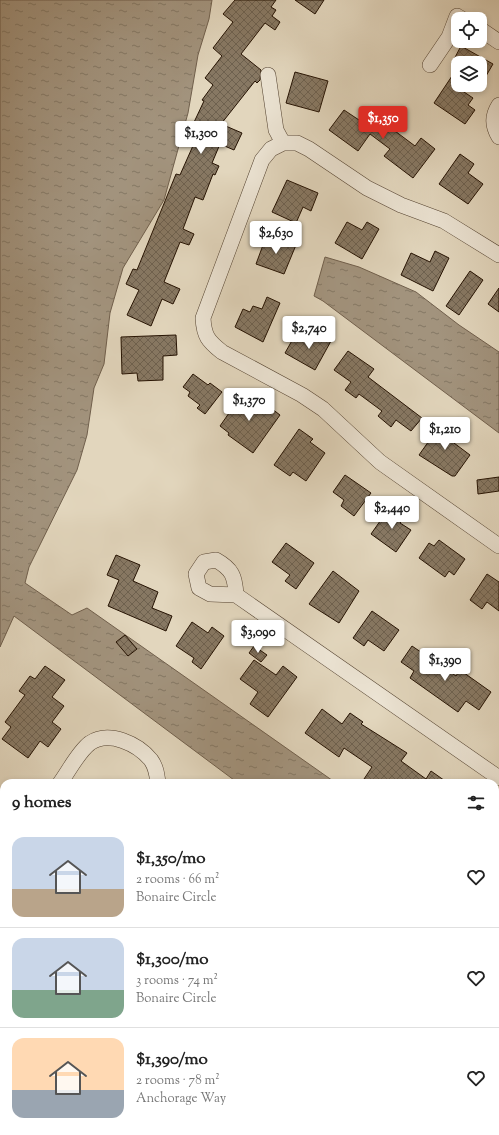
<!DOCTYPE html>
<html lang="en">
<head>
<meta charset="utf-8">
<style>
	:root { --surface:#fff; --page:#f2f2f2; --text:#222; --muted:#767676; --line:#e0e0e0; --accent:#d93025 }
	body { margin:0; font-family:"Sorts Mill Goudy",serif; background:var(--page); color:var(--text); height:100vh; display:flex; flex-direction:column; font-size:15px; white-space:nowrap }
	* { box-sizing:border-box; margin:0 }
	p { font-size:13px; color:var(--muted) }
	.icon { flex:none; width:22px; height:22px; fill:none; stroke:currentColor; stroke-width:2; stroke-linecap:round; stroke-linejoin:round }
	.map { position:relative; flex:1; overflow:hidden }
	.side { position:absolute; left:0px; top:779px; width:499px; height:356px; display:flex; flex-direction:column; background:var(--surface); border-radius:12px 12px 0 0; box-shadow:0 2px 6px #0003 }
	.side>* { flex:none }
	.fabs { position:absolute; left:451px; top:12px; display:grid; gap:8px }
	.fabs a { display:grid; place-items:center; width:36px; height:36px; border-radius:8px; background:var(--surface); box-shadow:0 2px 6px #0003; font-size:20px }
	.price { position:absolute; translate:-50% -34px; padding:0 9px; border-radius:4px; background:#fff; color:#222; font-size:13px; line-height:26px; filter:drop-shadow(0 1px 2px #0008) }
	.price::after { content:''; position:absolute; left:50%; top:24px; width:12px; height:9px; margin-left:-6px; background:inherit; clip-path:polygon(0 0,100% 0,50% 100%) }
	.price.on { background:var(--accent); color:#fff }
	ul { padding:0; list-style:none }
	li { display:flex; align-items:center; gap:12px; height:100px; padding:0 12px }
	li+li { border-top:1px solid var(--line) }
	li span { display:grid; place-items:center; flex:none; width:112px; height:80px; border-radius:12px; color:#555 }
	li>.icon { margin-inline-start:auto }
	span .icon { width:48px; height:48px; fill:#fffc; stroke-width:1 }
	li b { font-size:17px }
	h2 { display:flex; justify-content:space-between; align-items:center; height:48px; padding:0 12px; font-size:17px }
	.map>svg:first-child { display:block }
</style>
</head>
<body>
<div class="map">
<svg width="499" height="1135" viewBox="0 0 499 1135">
	<defs>
		<pattern id="water-ripples" width="26" height="14" patternUnits="userSpaceOnUse"><rect width="26" height="14" fill="#a2937d"/><path d="M2 4q2-2 4 0t4 0M15 11q2-2 4 0t4 0" fill="none" stroke="#847764"/></pattern>
		<pattern id="building-cross-hatch" width="8" height="8" patternUnits="userSpaceOnUse"><rect width="8" height="8" fill="#877863"/><path d="M0 0l8 8M0 8l8-8" fill="none" stroke="#6e614f"/></pattern>
	</defs>
	<rect width="100%" height="100%" fill="#e2d6bd"/>
	<filter id="stains"><feTurbulence type="fractalNoise" baseFrequency=".005" numOctaves="4"/><feColorMatrix values="0 0 0 0 .2 0 0 0 0 .09 0 0 0 0 .02 0 0 0 .5 -.17"/></filter>
	<radialGradient id="worn" r=".72"><stop offset=".6" stop-color="#630" stop-opacity="0"/><stop offset="1" stop-color="#630" stop-opacity=".3"/></radialGradient>
	<path fill="url(#water-ripples)" stroke="#705f4c" d="M0,0H212L209,19L198,55L188,113L164,200L123,268L110,313L104,364L94,388L87,435L77,470L29,567L25,583L72,615L87,608L336,783H238L14,616L0,647Z
		M325,257L359,267L416,292L459,325L499,352V433L323,301L314,296Z
		M0,869L4,873V924L0,921Z
		M495,896L499,899V977L495,974Z
		M4,1031V1117L0,1131V1046Z
		M172,1131H197L196,1135H171Z
		M314,1131H366L372,1135H320Z"/>
	<path fill="url(#building-cross-hatch)" stroke="#251202" d="M235,0H276L271,7L276,10L272,16L280,22L275,30L265,23L241,54L261,70L260,80L257,83L255,81L221,124L242,133L234,150L220,144L212,163L219,166L215,175L213,174L203,200L195,197L183,229L194,234L189,245L180,242L164,282L180,289L173,304L162,299L151,326L127,315L139,290L126,284L133,269L137,270L176,174L180,175L196,139L188,135L204,101L202,100L213,85L205,78L222,56L213,48L233,22L223,14Z
		M295,0H324L315,14Z
		M461,46L493,64L486,76L480,73V63H452Z
		M458,67V88L473,98L468,105L475,110L465,124L434,103Z
		M295,72L328,81L319,112L286,103Z
		M344,110L359,120L366,110L379,119L382,115L390,120L387,125L415,146L421,138L435,149L413,178L384,156L390,149L370,134L358,151L329,130Z
		M460,154L474,164L468,173L483,184L468,204L439,184Z
		M287,180L318,193L311,211L303,207L296,223L272,212Z
		M347,222L362,230L367,222L379,229L362,259L335,243Z
		M266,237L277,241L278,238L296,245L284,274L256,264Z
		M435,251L449,258L433,291L401,275L411,253L430,262Z
		M470,271L483,280L459,315L446,306Z
		M499,288V312L488,304Z
		M267,297L280,303L263,342L235,327L243,309L250,312L253,306L262,309Z
		M318,333L331,341L315,370L285,353L294,337L300,341L304,334L314,340Z
		M176,335L177,355L163,356V380L138,381L137,373L122,374L121,337Z
		M348,351L374,369L368,377L422,418L411,431L396,420L391,427L378,416L382,411L359,394L356,398L345,390L351,382L334,370Z
		M193,374L208,385L210,383L222,392L205,414L197,408L200,405L188,396L190,392L183,387Z
		M243,393L260,405L263,402L280,415L253,453L228,435L229,433L220,426Z
		M443,421L456,431L450,440L470,455L455,476H452L419,455Z
		M299,429L313,439L310,442L325,453L306,481L293,472L290,476L274,465Z
		M345,475L371,493L354,516L341,506L344,500L333,492Z
		M499,477V491L478,494L477,480Z
		M390,507L405,517L400,523L411,530L396,552L371,534Z
		M439,540L465,559L454,575L449,571L445,577L419,558L429,543L434,546Z
		M286,543L314,563L296,589L285,581L290,575L272,562Z
		M116,555L140,565L133,581L158,592L152,608L172,616L166,631L108,606L119,580L107,575Z
		M333,571L359,591L339,623L309,604Z
		M487,574L499,582V611L487,602L482,609L470,600Z
		M372,611L399,630L384,651L368,640L364,646L353,638Z
		M192,622L208,633L212,627L224,636L201,669L192,662L194,658L176,646Z
		M125,635L137,649L128,656L116,642Z
		M254,646L267,655L261,662L249,653Z
		M412,646L456,676L460,670L491,692L479,710L466,701L458,712L410,678L414,671L401,662Z
		M254,660L276,675L283,666L297,677L268,717L250,704L258,692L240,679Z
		M45,666L65,680L52,697L64,706L52,722L61,729L48,747L40,741L28,758L2,739L11,727L5,722L25,695L19,691L30,676L35,679Z
		M322,709L342,724L350,713L363,722L361,724L407,753L401,761L426,779L431,771L448,783H370L364,779L372,767L344,748L339,757L305,733Z"/>
	<g fill="none" stroke-linecap="round" stroke-linejoin="round">
		<defs>
			<path id="minor" d="M480,29L499,42
				M430,65L449,37L457,16L462,19
				M268,75L276,130L283,143
				M499,105C492,116 492,125 499,137
				M499,255L444,221L401,205L367,188L309,149L297,143H283L271,149L262,160L203,318C204,336 208,341 222,352L302,395L323,409L380,462L499,546
				M216,560C232,569 235,576 236,595L210,594L199,588L196,574L204,562Z
				M236,595L499,778
				M60,783C69,771 78,752 90,743C109,730 138,744 151,760C156,767 157,774 158,783
				M495,1088L499,1091
				M86,1135L87,1131"/>
		</defs>
		<use href="#minor" stroke="#544331" stroke-width="16"/>
		<use href="#minor" stroke="#ece4d4" stroke-width="15"/>
	</g>
	<rect width="100%" height="100%" filter="url(#stains)"/>
	<rect width="100%" height="100%" fill="url(#worn)"/>
</svg>
<div class="fabs">
<a><svg class="icon" aria-label="locate" viewBox="0 0 24 24"><circle cx="12" cy="12" r="6"/><path d="M12 2v4M12 18v4M2 12h4M18 12h4"/></svg></a>
<a><svg class="icon" aria-label="layers" viewBox="0 0 24 24"><path d="M12 4l9 5-9 5-9-5zM3 14l9 5 9-5"/></svg></a>
</div>
<b class="price on" style="left:383px;top:140px">$1,350</b>
<b class="price" style="left:201px;top:155px">$1,300</b>
<b class="price" style="left:276px;top:255px">$2,630</b>
<b class="price" style="left:309px;top:350px">$2,740</b>
<b class="price" style="left:249px;top:422px">$1,370</b>
<b class="price" style="left:445px;top:451px">$1,210</b>
<b class="price" style="left:392px;top:530px">$2,440</b>
<b class="price" style="left:258px;top:654px">$3,090</b>
<b class="price" style="left:445px;top:682px">$1,390</b>
<section class="side">
<h2>9 homes<svg class="icon" aria-label="filters" viewBox="0 0 24 24"><path d="M4 7h16M4 17h16"/><circle cx="9" cy="7" r="2"/><circle cx="15" cy="17" r="2"/></svg></h2>
<ul>
<li><span style="background:linear-gradient(#c9d6e8 65%,#b9a48a 0)"><svg class="icon" aria-label="home" viewBox="0 0 24 24"><path d="M3 11l9-7 9 7M6 9v11h12V9"/></svg></span><div><b>$1,350/mo</b><p>2 rooms · 66 m²</p><p>Bonaire Circle</p></div><svg class="icon" aria-label="heart" viewBox="0 0 24 24"><path d="M12 20l-8-8c-3-5 5-10 8-4 3-6 11-1 8 4z"/></svg></li>
<li><span style="background:linear-gradient(#c9d6e8 65%,#7fa58c 0)"><svg class="icon" aria-label="home" viewBox="0 0 24 24"><path d="M3 11l9-7 9 7M6 9v11h12V9"/></svg></span><div><b>$1,300/mo</b><p>3 rooms · 74 m²</p><p>Bonaire Circle</p></div><svg class="icon" aria-label="heart" viewBox="0 0 24 24"><path d="M12 20l-8-8c-3-5 5-10 8-4 3-6 11-1 8 4z"/></svg></li>
<li><span style="background:linear-gradient(#ffd9b3 65%,#9aa5b1 0)"><svg class="icon" aria-label="home" viewBox="0 0 24 24"><path d="M3 11l9-7 9 7M6 9v11h12V9"/></svg></span><div><b>$1,390/mo</b><p>2 rooms · 78 m²</p><p>Anchorage Way</p></div><svg class="icon" aria-label="heart" viewBox="0 0 24 24"><path d="M12 20l-8-8c-3-5 5-10 8-4 3-6 11-1 8 4z"/></svg></li>
</ul>
</section>
</div>
</body>
</html>
